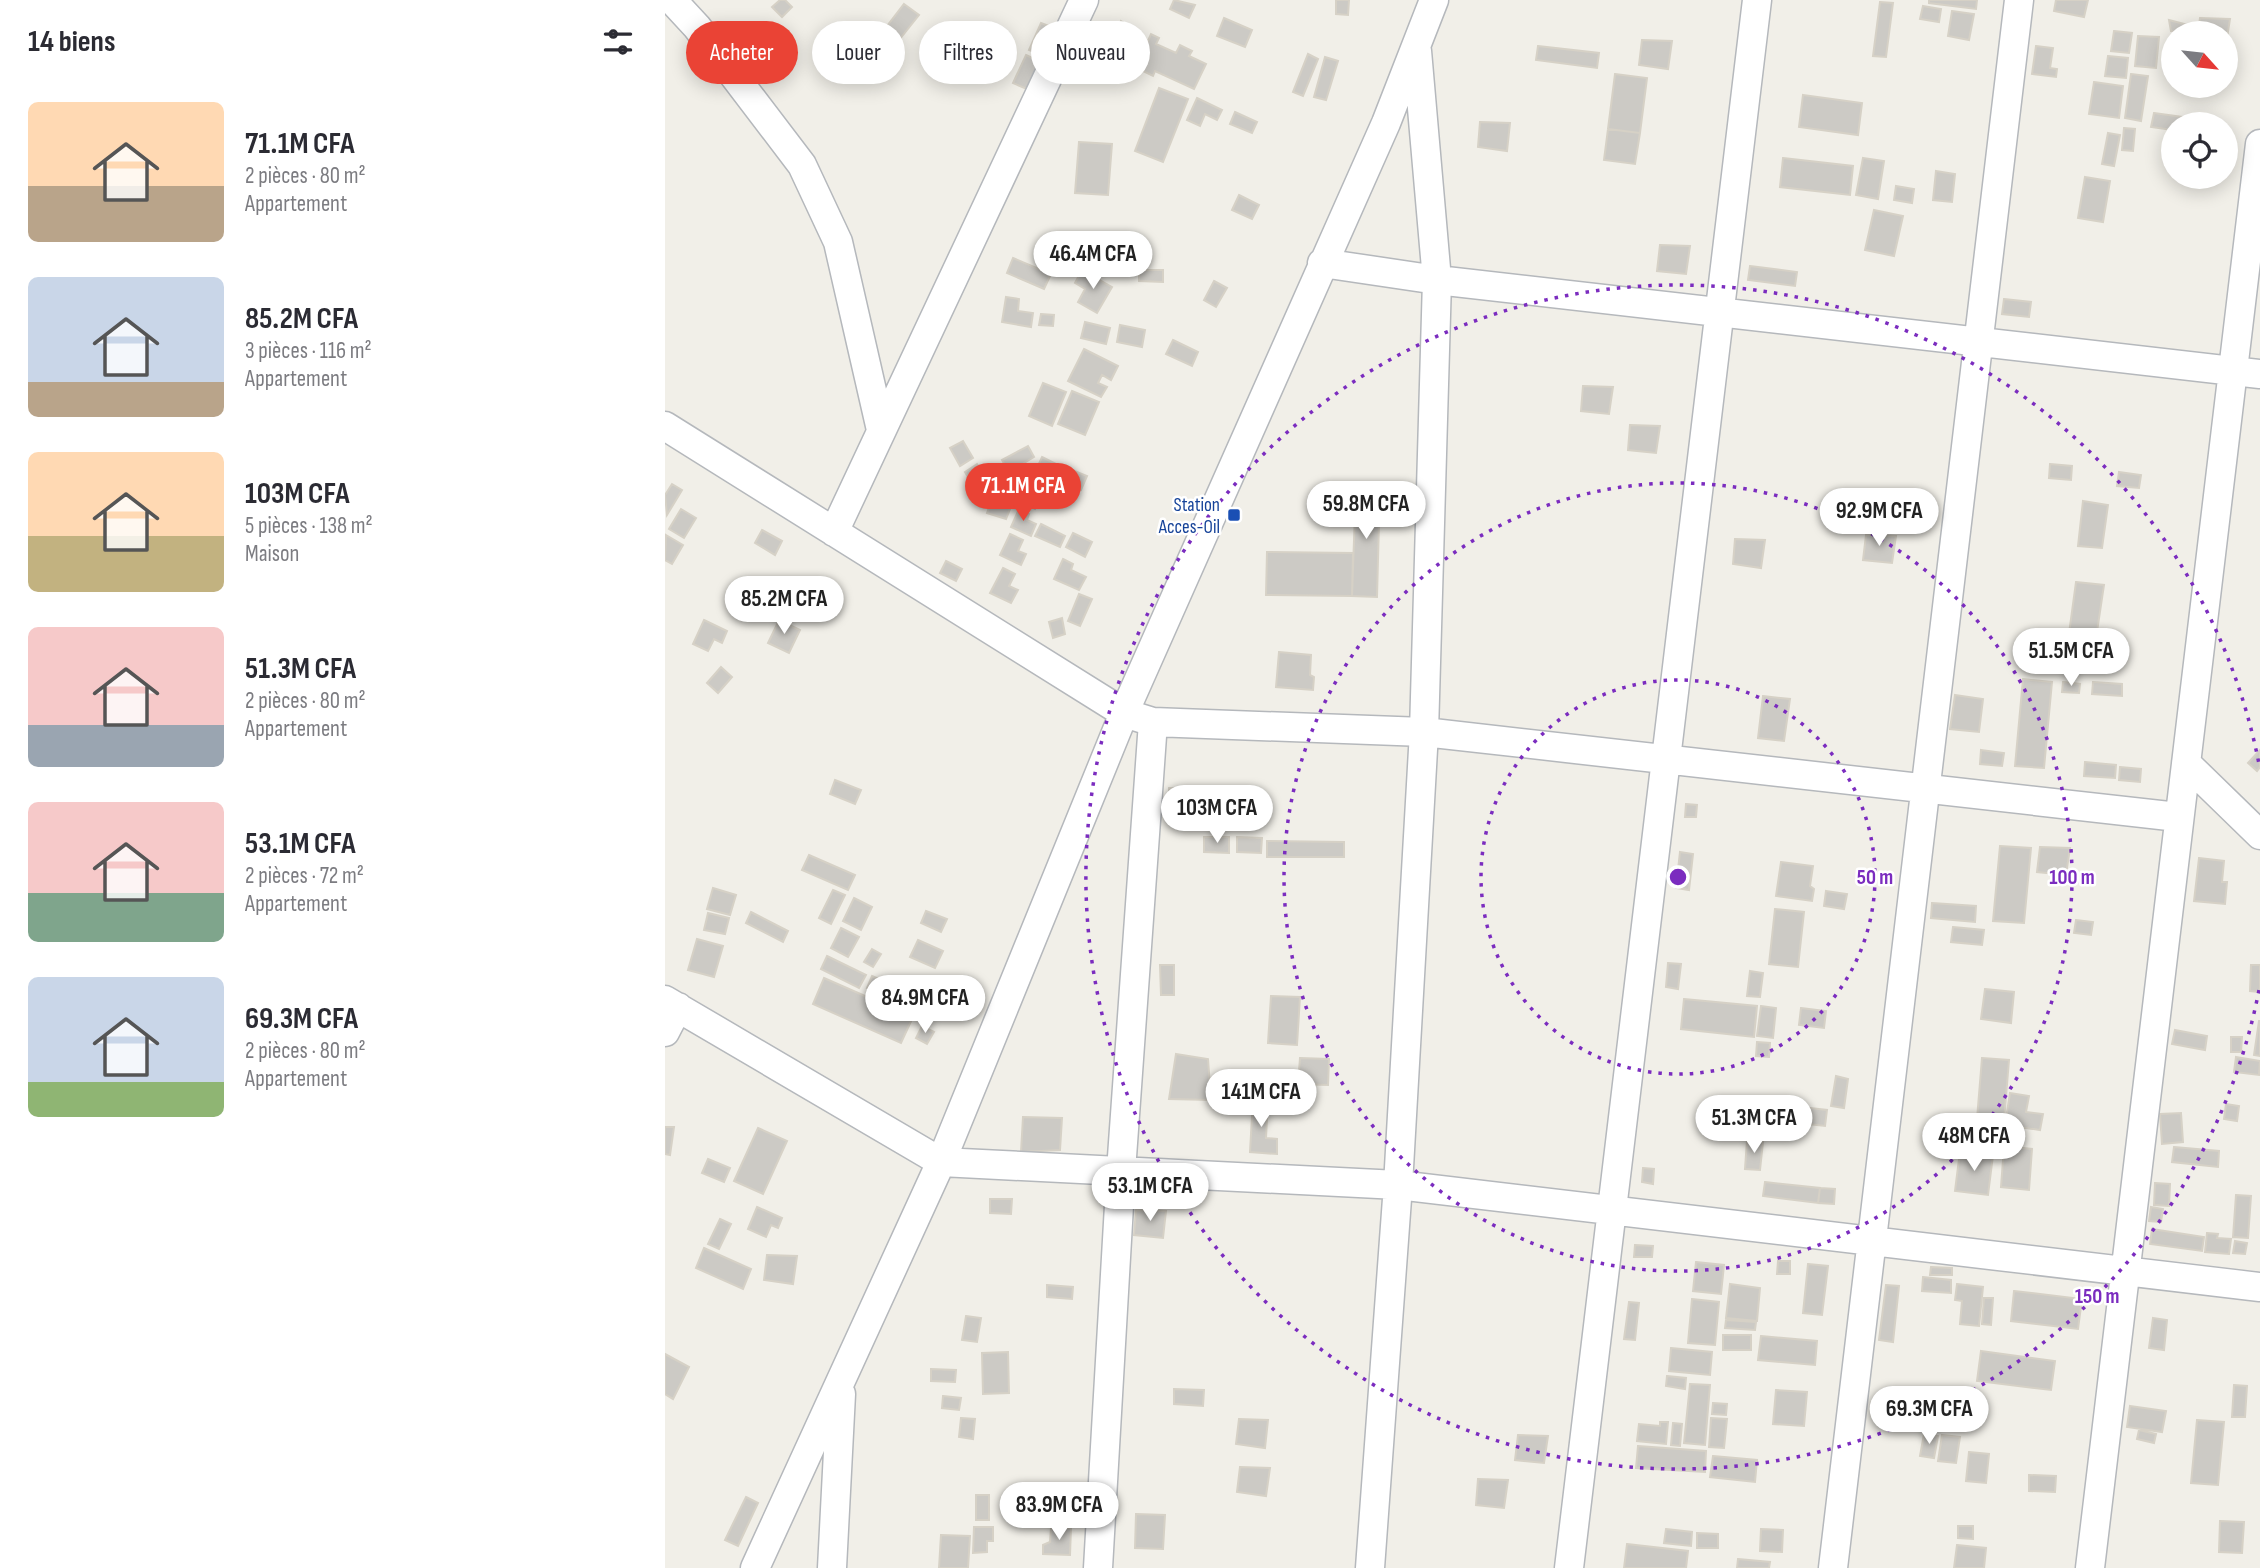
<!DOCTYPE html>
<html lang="fr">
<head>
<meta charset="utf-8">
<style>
	:root { --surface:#fff; --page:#f7f7f7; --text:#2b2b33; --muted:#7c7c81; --accent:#ea4335 }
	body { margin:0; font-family:"Sofia Sans Condensed",sans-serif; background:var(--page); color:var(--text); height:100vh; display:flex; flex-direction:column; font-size:26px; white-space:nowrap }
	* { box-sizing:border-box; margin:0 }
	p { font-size:23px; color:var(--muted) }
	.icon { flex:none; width:38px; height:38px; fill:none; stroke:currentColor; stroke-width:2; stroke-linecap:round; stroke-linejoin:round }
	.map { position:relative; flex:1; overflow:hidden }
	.panel { display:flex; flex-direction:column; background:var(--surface); width:665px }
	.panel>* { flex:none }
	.guide { position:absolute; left:21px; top:21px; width:665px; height:63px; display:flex; gap:14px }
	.needle { width:46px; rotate:117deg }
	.buttons { position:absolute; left:1496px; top:21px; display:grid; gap:14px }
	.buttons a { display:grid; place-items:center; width:77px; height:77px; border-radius:50%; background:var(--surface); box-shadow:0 4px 18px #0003; font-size:35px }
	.price { position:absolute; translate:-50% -60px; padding:0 16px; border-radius:24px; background:#fff; color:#222; font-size:23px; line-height:46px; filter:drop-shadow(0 2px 4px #0008) }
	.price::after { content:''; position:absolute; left:50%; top:42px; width:21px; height:16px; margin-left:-10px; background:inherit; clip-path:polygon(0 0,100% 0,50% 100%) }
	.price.selected { background:var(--accent); color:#fff }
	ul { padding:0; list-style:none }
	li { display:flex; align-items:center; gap:21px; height:175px; padding:0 28px }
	li span { display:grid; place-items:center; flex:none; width:196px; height:140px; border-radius:10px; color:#555 }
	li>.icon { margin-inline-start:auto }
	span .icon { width:84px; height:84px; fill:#fffc; stroke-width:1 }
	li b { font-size:30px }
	h2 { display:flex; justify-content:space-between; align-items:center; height:84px; padding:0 28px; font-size:30px }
	.chip { padding:0 24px; border-radius:32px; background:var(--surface); box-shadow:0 4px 18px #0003; font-size:24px; line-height:63px }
	.chip.selected { background:var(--accent); color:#fff }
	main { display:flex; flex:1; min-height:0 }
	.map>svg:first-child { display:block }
</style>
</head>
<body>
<main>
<section class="panel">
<h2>14 biens<svg class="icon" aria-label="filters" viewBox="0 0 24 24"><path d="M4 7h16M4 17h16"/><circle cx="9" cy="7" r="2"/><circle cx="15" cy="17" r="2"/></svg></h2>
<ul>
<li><span style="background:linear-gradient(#ffd9b3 60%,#b9a48a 0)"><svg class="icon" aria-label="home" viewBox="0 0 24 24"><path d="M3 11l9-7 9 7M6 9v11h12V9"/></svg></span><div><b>71.1M CFA</b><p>2 pièces · 80 m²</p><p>Appartement</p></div></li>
<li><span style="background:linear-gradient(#c9d6e8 75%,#b9a48a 0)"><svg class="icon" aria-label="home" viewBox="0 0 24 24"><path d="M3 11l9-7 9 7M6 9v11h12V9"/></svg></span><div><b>85.2M CFA</b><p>3 pièces · 116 m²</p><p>Appartement</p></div></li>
<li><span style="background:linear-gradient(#ffd9b3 60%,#c2b280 0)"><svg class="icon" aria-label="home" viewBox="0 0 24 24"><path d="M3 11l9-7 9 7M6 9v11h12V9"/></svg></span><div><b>103M CFA</b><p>5 pièces · 138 m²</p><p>Maison</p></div></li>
<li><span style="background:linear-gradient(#f6c9c9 70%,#9aa5b1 0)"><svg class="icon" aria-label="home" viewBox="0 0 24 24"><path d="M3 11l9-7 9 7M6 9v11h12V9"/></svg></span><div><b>51.3M CFA</b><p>2 pièces · 80 m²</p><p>Appartement</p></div></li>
<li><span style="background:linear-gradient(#f6c9c9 65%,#7fa58c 0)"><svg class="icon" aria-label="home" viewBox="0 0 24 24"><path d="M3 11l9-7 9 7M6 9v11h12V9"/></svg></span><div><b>53.1M CFA</b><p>2 pièces · 72 m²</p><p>Appartement</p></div></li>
<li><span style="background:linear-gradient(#c9d6e8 75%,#8fb573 0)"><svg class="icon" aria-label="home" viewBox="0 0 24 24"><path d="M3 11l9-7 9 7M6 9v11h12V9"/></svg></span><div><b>69.3M CFA</b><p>2 pièces · 80 m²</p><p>Appartement</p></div></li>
</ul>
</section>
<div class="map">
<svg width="1595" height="1568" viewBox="0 0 1595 1568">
	<rect width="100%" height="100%" fill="#f1efe8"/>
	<path fill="#cccac5" stroke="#d6d1c6" stroke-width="2" d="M115,0H120L127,7L117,17L107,7Z
		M509,0L530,5L524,18L505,9Z
		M671,0H684L683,15L671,14Z
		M1264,0H1312L1311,9L1264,3Z
		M1391,0H1423L1419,17L1389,11Z
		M1215,2L1228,3L1221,57L1208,56Z
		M239,4L254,15L226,50L212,39Z
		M1258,6L1276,9L1274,22L1255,19Z
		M1287,11L1309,14L1304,40L1283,36Z
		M559,18L587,30L580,47L552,36Z
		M1535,18L1565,19L1561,44V33H1533Z
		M1504,20L1523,25L1520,33L1506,31Z
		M456,21L468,28L465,35L482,43L486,34L494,38L491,44L511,53L515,45L527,51L524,56L541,64L529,89L490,71L488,76L441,53Z
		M376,23L389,28L377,55L364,50Z
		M1449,31L1467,33L1464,53L1446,51Z
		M1473,36L1494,37L1491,68L1470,66Z
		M977,40L1007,41L1003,69L974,65Z
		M873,46L934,53L932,68L871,60Z
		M1371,46L1388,48L1385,68L1392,69L1391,77L1367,74Z
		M643,54L653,59L638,96L628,92Z
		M361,55L376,62L364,90L348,83Z
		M1443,56L1463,58L1461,78L1440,76Z
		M660,57L673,61L661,100L649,97Z
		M950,74L982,78L975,133L943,129Z
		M1466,74L1483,76L1476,121L1460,118Z
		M1429,82L1458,86L1454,118L1424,114Z
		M494,88L523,99L498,162L470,151Z
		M1138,95L1197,103L1193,135L1134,127Z
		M532,98L557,110L552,120L540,114L535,126L522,120Z
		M570,112L592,122L587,133L565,124Z
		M1489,113L1533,119L1532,124H1508V130L1486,127Z
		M815,122L845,123L842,151L813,147Z
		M1459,128L1470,129L1468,151L1457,150Z
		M943,129L975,133L970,164L939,160Z
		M1443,133L1455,135L1449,166L1437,164Z
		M414,142L447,144L443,195L410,193Z
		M1118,158L1188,166L1185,195L1115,187Z
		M1198,158L1219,161L1213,199L1191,195Z
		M1271,171L1290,174L1287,202L1268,200Z
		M1420,177L1445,181L1438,222L1413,218Z
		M1231,186L1249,189L1247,203L1229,200Z
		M574,195L594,205L587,219L567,210Z
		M1209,210L1238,216L1229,256L1200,250Z
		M995,245L1025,246L1021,274L992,271Z
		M348,258L386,274L379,289L342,273Z
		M1085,266L1132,272L1130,286L1083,280Z
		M417,270L447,287L432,313L413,302L420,289L410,283Z
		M474,270H498V282L474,281Z
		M549,281L562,288L551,307L539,300Z
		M341,297L354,299L353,311L368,313L366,327L337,322Z
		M1339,299L1366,302L1364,317L1337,314Z
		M376,314L389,315L388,326L374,325Z
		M420,322L445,328L441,344L416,338Z
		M455,325L480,330L477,347L452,342Z
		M508,340L533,352L527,366L501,354Z
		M419,349L453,366L446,380L437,375L433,383L442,387L436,397L403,381Z
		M378,383L401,392L387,426L364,416Z
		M918,386L948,387L944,414L916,411Z
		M407,391L434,402L420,435L393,424Z
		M965,425L995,426L991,453L963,450Z
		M298,441L308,458L295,466L285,448Z
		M363,446L369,457L344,472L337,460Z
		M377,457L397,467L392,477L372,468Z
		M312,464L320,475L324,473L329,481L312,492L300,472Z
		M1385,464L1407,466L1406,480L1384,478Z
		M402,468L422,476L416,490L396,482Z
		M1454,472L1476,475L1474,488L1452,486Z
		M7,484L17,490L2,515L0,495Z
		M691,485H715L712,597L687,596Z
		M363,488L377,495L370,509L356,502Z
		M1418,501L1443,505L1437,548L1413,546Z
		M326,502L345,509L341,519L322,513Z
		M16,509L31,518L19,538L4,529Z
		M354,509L364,514L362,520L371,524L366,536L346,527Z
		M376,524L400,536L395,547L370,536Z
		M97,530L117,541L110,555L90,543Z
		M408,533L427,542L420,557L401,547Z
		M345,534L358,540L353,551L361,554L356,565L335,555Z
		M1,535L18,545L7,564L0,560Z
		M1201,535L1231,536L1227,563L1198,560Z
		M1070,539L1100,540L1096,568L1068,564Z
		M602,552L688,553L687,596L601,595Z
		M398,559L408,564L406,570L421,577L414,590L389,579Z
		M281,561L297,569L291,581L275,573Z
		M338,568L350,574L344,586L353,590L346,603L325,593Z
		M1411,582L1439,585L1430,645L1403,641Z
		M414,594L427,599L415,626L403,621Z
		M397,618L400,634L388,638L384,622Z
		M39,620L62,631L57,643L49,639L43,651L28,644Z
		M114,620L135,630L124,653L103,643Z
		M614,652L646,655L645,675L649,677L648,690L611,687Z
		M56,667L67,677L53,693L42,683Z
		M1358,679L1387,682L1379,768L1350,766Z
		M1398,682L1415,684L1414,693L1397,692Z
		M1428,682L1457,684V696L1427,694Z
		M1290,695L1318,699L1314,732L1285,729Z
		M1098,696L1125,699L1119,741L1093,738Z
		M1316,750L1339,753L1337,766L1315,764Z
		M1595,750V767L1592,771L1583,763Z
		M1420,762L1451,765L1450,778L1419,776Z
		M1455,767L1476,769L1475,782L1454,780Z
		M170,780L196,790L190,804L165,794Z
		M504,788L531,789V820L504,819Z
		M1021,804L1032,805L1031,817H1020Z
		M539,837H564V853L539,852Z
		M572,837L597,838L596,853L572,852Z
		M602,841L679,842V857H602Z
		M1335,846L1366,848L1359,923L1328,921Z
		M1375,847L1405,848L1401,875L1372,872Z
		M1015,852L1028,854L1024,890L1011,888Z
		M144,855L190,875L183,890L137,870Z
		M1534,858L1559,861L1557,882H1562L1560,904L1529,901Z
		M1116,862L1148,866L1145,886L1149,889L1147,901L1111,896Z
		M48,888L71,895L65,915L42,909Z
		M168,890L180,895L166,924L154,918Z
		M1161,891L1182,894L1179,909L1159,906Z
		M189,898L207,907L196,930L178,921Z
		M1267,903L1311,906L1310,922L1266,918Z
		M1110,909L1139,912L1133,967L1104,964Z
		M261,911L282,919L276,932L256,923Z
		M86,912L123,931L118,942L81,923Z
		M43,913L64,918L60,934L39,930Z
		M1411,920L1428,922L1426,935L1409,933Z
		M1288,927L1319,930L1317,945L1286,942Z
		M176,928L194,937L183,957L166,948Z
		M32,939L58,946L49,977L23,970Z
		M253,940L278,951L270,968L245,957Z
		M207,949L216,954L208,967L199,962Z
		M162,956L201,975L194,988L156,969Z
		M1003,963L1016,964L1013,989L1001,987Z
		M495,965H509V995H496Z
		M1586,965H1595V992L1585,991Z
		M1085,971L1098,973L1095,997L1082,996Z
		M207,976L230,986L225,998L202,988Z
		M159,978L248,1017L236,1043L148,1004Z
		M1320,989L1349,992L1346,1023L1316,1019Z
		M606,996L635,997L632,1045L603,1043Z
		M1019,999L1092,1006L1089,1037L1016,1029Z
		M1096,1006L1111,1008L1108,1038L1092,1036Z
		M1136,1008L1161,1011L1159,1028L1134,1025Z
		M1594,1021H1595V1056L1589,1055Z
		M257,1026L269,1032L262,1044L251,1038Z
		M1510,1030L1542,1036L1540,1050L1507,1044Z
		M1566,1037H1577L1576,1052H1566Z
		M1092,1042L1105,1043L1104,1057L1091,1056Z
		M511,1054L543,1059L546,1100L504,1099Z
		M1571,1057L1595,1061L1594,1075L1569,1072Z
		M635,1058L664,1059L663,1085L633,1084Z
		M1317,1058L1344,1060L1339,1121L1312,1119Z
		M1171,1076L1183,1079L1179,1108L1166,1106Z
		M1345,1093L1364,1096L1361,1112L1378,1114L1375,1130L1340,1125Z
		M1053,1097L1079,1100L1074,1138L1048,1135Z
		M588,1098L603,1099L601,1138L612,1139V1154L585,1152Z
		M1561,1104L1574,1106L1572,1121L1559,1119Z
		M1118,1105L1162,1110L1160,1126L1116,1121Z
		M1516,1113L1518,1142L1497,1144L1495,1114Z
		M358,1117L397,1118L395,1150L356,1152Z
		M0,1127H9L5,1155L0,1154Z
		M93,1128L122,1141L98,1194L69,1181Z
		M1082,1140L1098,1142L1095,1170L1080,1169Z
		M1339,1146L1367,1149L1364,1190L1336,1187Z
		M1509,1147L1554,1151L1553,1167L1507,1162Z
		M1295,1151L1328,1155L1323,1195L1290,1191Z
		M43,1159L65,1168L59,1182L37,1173Z
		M978,1168L989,1169L988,1184L977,1182Z
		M1100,1182L1155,1188L1153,1203L1098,1196Z
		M1490,1183L1505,1184L1504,1206L1489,1205Z
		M1155,1188L1170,1189L1169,1204L1153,1203Z
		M1571,1195L1586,1196L1583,1238L1568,1237Z
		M325,1199H347L346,1214L325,1213Z
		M92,1207L117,1218L113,1228L106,1225L101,1237L83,1229Z
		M1486,1207L1498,1209L1496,1222L1484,1221Z
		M471,1210L501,1211L498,1238L469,1235Z
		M55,1219L66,1224L54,1249L43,1244Z
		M1487,1229L1539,1237L1537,1251L1485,1244Z
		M1542,1233L1553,1234L1552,1238L1566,1239L1564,1254L1540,1252Z
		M1570,1241L1582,1243L1580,1254L1568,1253Z
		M970,1245L988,1246L987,1257H969Z
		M39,1248L86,1269L78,1289L31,1268Z
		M102,1255L132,1256L128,1284L99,1280Z
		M1113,1261H1125V1274H1112Z
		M1031,1262L1059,1265L1056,1294L1028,1291Z
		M1143,1264L1163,1266L1157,1315L1138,1313Z
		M1266,1267L1287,1268V1275H1265Z
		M1258,1277L1286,1280V1293L1257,1291Z
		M1065,1284L1095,1288L1092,1321L1061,1318Z
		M1292,1284L1318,1287L1314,1326L1295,1324L1297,1301L1290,1300Z
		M382,1285L408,1287L407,1299L382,1297Z
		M1221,1285L1234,1286L1228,1342L1214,1340Z
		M1349,1291L1417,1299L1413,1329L1346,1321Z
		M1319,1298H1328L1326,1325L1317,1324Z
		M1027,1299L1054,1302L1050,1345L1023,1343Z
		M964,1302L974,1303L970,1340L959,1339Z
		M301,1316L316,1318L312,1342L297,1340Z
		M1488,1318L1502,1320L1499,1350L1484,1348Z
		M1061,1320L1091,1322L1090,1330L1060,1328Z
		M1058,1335H1086V1350H1058Z
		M1096,1336L1152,1341L1150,1365L1093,1360Z
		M1006,1348L1047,1352L1045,1375L1004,1371Z
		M1316,1351L1390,1361L1386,1390L1312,1381Z
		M343,1352L344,1393L318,1394L317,1353Z
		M0,1354L24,1367L8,1399L0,1394Z
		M266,1369L291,1370L290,1382L266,1381Z
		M1002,1376L1021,1378L1020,1389L1001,1386Z
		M1025,1384L1045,1385L1040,1445L1019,1443Z
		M1569,1385L1582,1386L1580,1417H1567Z
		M509,1389L539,1390L538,1406L509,1404Z
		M1111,1390L1142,1392L1139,1426L1108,1424Z
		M278,1396L296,1398L294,1410L277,1408Z
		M1048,1403L1062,1404L1061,1415L1047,1414Z
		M1465,1406L1501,1411L1497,1432L1462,1427Z
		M296,1418L310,1419L308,1439L294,1437Z
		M1046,1418L1062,1419L1059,1448L1044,1447Z
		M574,1419L603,1420L600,1448L571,1444Z
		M1532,1420L1559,1422L1553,1485L1526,1483Z
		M995,1422H1003L1001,1444L972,1441L974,1424L995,1426Z
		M1008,1423L1017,1424L1015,1446L1006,1445Z
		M1474,1430L1491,1434L1489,1443L1472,1439Z
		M1259,1434L1273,1436L1269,1458L1255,1456Z
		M853,1435L883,1436L879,1463L850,1460Z
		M1277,1435L1295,1437L1291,1463L1273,1461Z
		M973,1446L1041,1451L1040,1472L971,1468Z
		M1304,1452L1324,1454L1321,1483L1301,1481Z
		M1048,1456L1092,1460L1090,1482L1045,1477Z
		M575,1467L605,1468L601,1496L572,1492Z
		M1364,1475L1391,1476L1390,1492L1364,1491Z
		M813,1479L843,1480L839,1508L811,1505Z
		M311,1495H324V1520H311Z
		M81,1497L93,1503L73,1546L60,1540Z
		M471,1514L500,1515L498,1549L470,1548Z
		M1555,1521L1579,1522L1577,1553L1554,1552Z
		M1293,1526H1308V1539L1293,1538Z
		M309,1527H328V1541H322V1552L308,1553Z
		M386,1528H406L405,1555L378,1554V1545L385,1542Z
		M1001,1529L1027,1532L1026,1546L999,1543Z
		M1096,1529L1118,1530L1117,1552L1095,1551Z
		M1032,1533L1053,1534V1548H1032Z
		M276,1535L305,1536L303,1568H274Z
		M962,1544L1023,1551L1021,1568H959Z
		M1292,1545L1321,1548L1319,1568H1289Z
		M1073,1559L1105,1562L1104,1568H1072Z"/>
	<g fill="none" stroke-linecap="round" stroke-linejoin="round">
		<defs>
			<path id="minor" d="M7,0L32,27L137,165L173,242L216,430
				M657,263L772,280L1595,374
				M0,426L459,713L488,722L759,732L1513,817
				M169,532L419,0
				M1521,763L1595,835
				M0,1000L276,1162L733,1185L1595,1287
				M0,1032L13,1007
				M90,1568L276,1162L459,713L721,123L769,0
				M167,1568L176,1394
				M433,1568L456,1171L488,722
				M705,1568L733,1185L759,732L772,280L752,51
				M904,1568L1092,0
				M1168,1568L1354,0
				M1425,1568L1595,144"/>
		</defs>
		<use href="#minor" stroke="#b5b8bc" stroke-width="31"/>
		<use href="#minor" stroke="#fff" stroke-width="28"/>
	</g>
	<g fill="none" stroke="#7b2cbf" stroke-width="3.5" stroke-dasharray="3.5 7">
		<circle cx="1013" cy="877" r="197"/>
		<circle cx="1013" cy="877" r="394"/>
		<path d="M1594 990A592 592 0 1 1 1594 764"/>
	</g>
	<rect fill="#1a4fb4" stroke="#fff" stroke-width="2.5" x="562" y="508" width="14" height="14" rx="3.5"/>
	<g text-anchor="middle" stroke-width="5" stroke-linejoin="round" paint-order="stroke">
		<g font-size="19" fill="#164399" stroke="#fff" text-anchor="end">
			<text x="555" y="511">Station<tspan x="555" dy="22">Acces-Oil</tspan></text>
		</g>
	</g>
	<circle cx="1013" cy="877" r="10" fill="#7b2cbf" stroke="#fff" stroke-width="3.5"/>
	<g font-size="21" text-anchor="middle" font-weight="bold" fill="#7b2cbf" stroke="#fff" stroke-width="5" stroke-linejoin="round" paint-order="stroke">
		<text x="1210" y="884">50 m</text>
		<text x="1407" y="884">100 m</text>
		<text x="1432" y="1303">150 m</text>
	</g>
</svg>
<div class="buttons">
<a><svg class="needle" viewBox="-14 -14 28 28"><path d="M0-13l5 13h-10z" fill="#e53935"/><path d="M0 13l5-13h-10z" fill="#7c7c81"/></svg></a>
<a><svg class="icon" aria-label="locate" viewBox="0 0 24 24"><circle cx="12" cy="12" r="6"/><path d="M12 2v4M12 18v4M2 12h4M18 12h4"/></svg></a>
</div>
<b class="price" style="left:428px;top:291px">46.4M CFA</b>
<b class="price selected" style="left:358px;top:523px">71.1M CFA</b>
<b class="price" style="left:701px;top:541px">59.8M CFA</b>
<b class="price" style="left:1214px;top:548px">92.9M CFA</b>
<b class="price" style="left:119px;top:636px">85.2M CFA</b>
<b class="price" style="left:1406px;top:688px">51.5M CFA</b>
<b class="price" style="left:552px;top:845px">103M CFA</b>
<b class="price" style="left:260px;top:1035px">84.9M CFA</b>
<b class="price" style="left:596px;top:1129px">141M CFA</b>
<b class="price" style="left:1089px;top:1155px">51.3M CFA</b>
<b class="price" style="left:1309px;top:1173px">48M CFA</b>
<b class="price" style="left:485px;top:1223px">53.1M CFA</b>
<b class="price" style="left:1264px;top:1446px">69.3M CFA</b>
<b class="price" style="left:394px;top:1542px">83.9M CFA</b>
<div class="guide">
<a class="chip selected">Acheter</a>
<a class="chip">Louer</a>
<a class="chip">Filtres</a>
<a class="chip">Nouveau</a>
</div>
</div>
</main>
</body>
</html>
